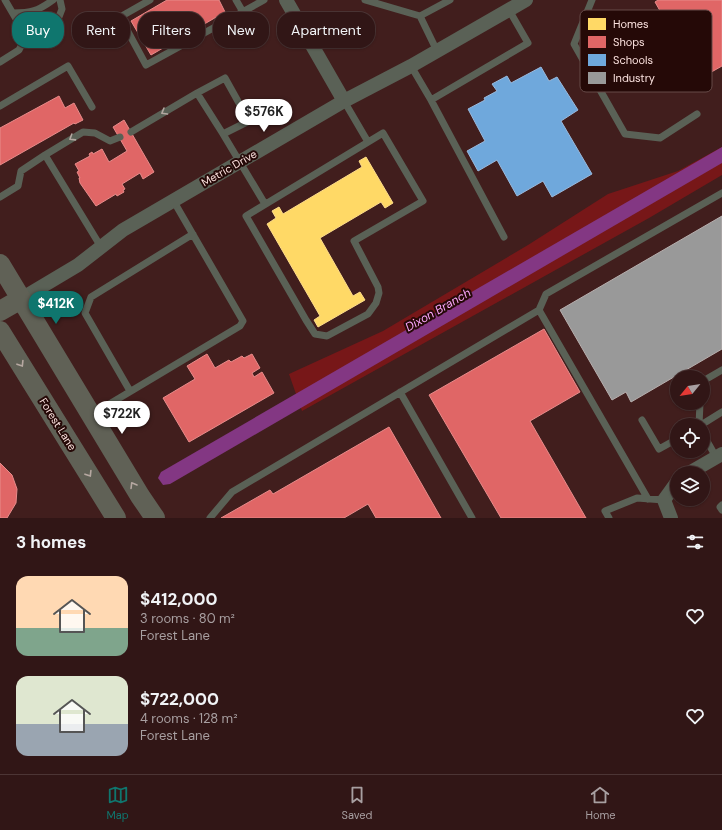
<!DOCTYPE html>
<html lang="en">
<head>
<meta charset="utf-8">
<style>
	:root { --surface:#311616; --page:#3d2323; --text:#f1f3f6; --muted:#a89fa1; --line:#4c3535; --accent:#0f766e }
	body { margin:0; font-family:"DM Sans",sans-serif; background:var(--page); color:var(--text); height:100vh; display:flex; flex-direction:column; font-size:15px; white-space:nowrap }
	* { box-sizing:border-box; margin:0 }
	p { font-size:13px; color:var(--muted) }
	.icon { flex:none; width:22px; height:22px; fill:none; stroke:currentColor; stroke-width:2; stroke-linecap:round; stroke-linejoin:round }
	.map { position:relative; height:518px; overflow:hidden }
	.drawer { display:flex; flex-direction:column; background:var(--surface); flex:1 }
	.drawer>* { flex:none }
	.top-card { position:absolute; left:12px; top:12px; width:400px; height:36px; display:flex; gap:8px }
	.needle { width:26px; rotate:240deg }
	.fabs { position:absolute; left:670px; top:370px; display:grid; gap:8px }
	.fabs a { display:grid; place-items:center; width:40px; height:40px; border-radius:50%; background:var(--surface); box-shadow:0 1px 3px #0004,0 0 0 1px var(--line); font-size:20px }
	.price { position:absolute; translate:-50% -34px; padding:0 9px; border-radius:14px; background:#fff; color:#222; font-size:13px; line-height:26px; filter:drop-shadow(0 1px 2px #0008) }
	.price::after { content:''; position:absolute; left:50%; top:24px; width:12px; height:9px; margin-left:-6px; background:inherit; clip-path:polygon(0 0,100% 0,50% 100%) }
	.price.on { background:var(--accent); color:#fff }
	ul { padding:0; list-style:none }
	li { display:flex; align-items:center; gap:12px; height:100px; padding:0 16px }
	li span { display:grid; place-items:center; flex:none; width:112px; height:80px; border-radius:12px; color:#555 }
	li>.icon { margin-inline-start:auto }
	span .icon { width:48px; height:48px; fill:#fffc; stroke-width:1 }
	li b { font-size:17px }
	h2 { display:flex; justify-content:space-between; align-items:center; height:48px; padding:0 16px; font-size:17px }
	.tag { padding:0 14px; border-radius:16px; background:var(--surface); box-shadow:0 1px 3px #0004,0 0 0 1px var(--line); font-size:14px; line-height:36px }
	.tag.on { background:var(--accent); color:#fff }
	.tabs { display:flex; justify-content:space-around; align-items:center; height:56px; border-top:1px solid var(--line); background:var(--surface); font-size:11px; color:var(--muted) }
	.tabs a { display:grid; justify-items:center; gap:2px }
	.tabs .on { color:var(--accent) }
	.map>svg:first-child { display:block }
</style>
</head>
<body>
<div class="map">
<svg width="722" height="518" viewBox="0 0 722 518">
	<rect width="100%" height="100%" fill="#411e1d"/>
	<path fill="#771718" d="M722,147V175L649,218L302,411L289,374L383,331L528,245L608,194L678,171Z"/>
	<path fill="#833783" d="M722,147V163L170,484L163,485L158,478L161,472Z"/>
	<path fill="#ffd966" stroke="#fedc8a" d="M366,157L393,203L385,208L381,202L320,238L353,296L360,292L365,300L318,327L314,320L320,316L267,224L276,218L272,211L279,207L283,214L362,167L359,161Z"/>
	<path fill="#e06666" stroke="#e88b8a" d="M167,0H219L225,12L151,55L131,21Z
		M658,0H722V66L699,79L655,2Z
		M59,96L65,108L74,103L83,120L75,124L74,123L0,165V128Z
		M124,120L154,172L143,179L140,173L122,184L125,189L123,190L124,192L117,196L116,194L96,206L80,183L79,178H80L77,172L79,171L75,164L90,156L89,154L92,152L93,154L102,149L109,162L127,151L113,127Z
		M544,329L580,392L530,421L586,518H501L429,395Z
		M207,354L215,368L229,360L231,362L242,356L244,358L252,354L260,368L252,373L254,377L262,372L274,393L189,442L163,398L195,379L187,366Z
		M389,427L441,518H376L368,504L344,518H221L270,490L273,494Z
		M0,463L12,475L17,489L16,503L7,518H0Z"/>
	<path fill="#6fa8dc" stroke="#99b9dd" d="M541,67L549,81L557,77L578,110L561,121L592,174L552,197L543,181L517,196L497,160L478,171L467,151L485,141L468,109L485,100L484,98L497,91L492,84L507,76L511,83Z"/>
	<path fill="#999" stroke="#b7afae" d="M722,216V349L631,402L626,392L612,400L560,310Z"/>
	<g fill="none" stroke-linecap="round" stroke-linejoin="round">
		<path stroke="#5a6156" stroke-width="7" d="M150,0L120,17L146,65L264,0
			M236,0L243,12
			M365,0L420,16L450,0
			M592,0L574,44L625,134L660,138L697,114
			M13,13C31,13 38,11 53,0
			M420,16L437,51
			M26,36L42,33L57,22L62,9L60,0
			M0,62L19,50L26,36L5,0
			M411,66L431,100L528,43L509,10
			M431,100L504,237
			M344,101L368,142
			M0,106L68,66L92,107
			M131,132L197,93
			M383,133L423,201L354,241L378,287L379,293L376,303L368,314L327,336L315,334L306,320L246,216Z
			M223,134L197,93L225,78L249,121L223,134L265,204
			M45,155L83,132L95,133L110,141L120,137
			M0,197L18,186L21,171L45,155L101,247
			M539,310L546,294L722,193
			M703,381L722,370
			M130,391L85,313L91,297L193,234
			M400,392L472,518
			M91,415L240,326L243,321L173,200
			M642,420L659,449L677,439
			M699,425L700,403
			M701,425L722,412
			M703,434L716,457
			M722,505L720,507L722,510
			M210,518L232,492L539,310L648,499
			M609,518L605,511L637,498L664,500"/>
		<path stroke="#5a6156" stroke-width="14" d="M286,0L344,101
			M21,299L78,265L123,230L344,101L411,66L526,0
			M689,473L722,454
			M671,518L664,500L677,482"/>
		<path stroke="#606156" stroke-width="20" d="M0,264L140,496L155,518
			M0,311L21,299
			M0,331L116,518"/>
	</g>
	<defs><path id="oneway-chevron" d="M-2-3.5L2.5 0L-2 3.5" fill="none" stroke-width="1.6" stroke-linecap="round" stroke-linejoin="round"/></defs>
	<g stroke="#b3a8a1">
		<use href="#oneway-chevron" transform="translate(164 112) rotate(150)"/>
		<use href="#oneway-chevron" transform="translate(72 138) rotate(148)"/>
	</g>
	<g stroke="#b6a8a1">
		<use href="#oneway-chevron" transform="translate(21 364) rotate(58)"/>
		<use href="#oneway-chevron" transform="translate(89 474) rotate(58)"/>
		<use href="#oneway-chevron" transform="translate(133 485) rotate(-121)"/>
	</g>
	<g text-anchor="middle" stroke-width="4" stroke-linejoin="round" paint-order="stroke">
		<g font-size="11" fill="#fce2df" stroke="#250907">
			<text transform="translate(229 168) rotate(-30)" y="4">Metric Drive</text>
			<text transform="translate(58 424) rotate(58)" y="4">Forest Lane</text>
		</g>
		<g font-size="12" font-style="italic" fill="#fba6fc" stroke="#250907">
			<text transform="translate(438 310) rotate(-30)" y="4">Dixon Branch</text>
		</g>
	</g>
	<rect x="580" y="10" width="132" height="82" rx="6" fill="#250907" stroke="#664a48" stroke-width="1"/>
	<rect x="588" y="18" width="18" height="12" fill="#ffd966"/>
	<rect x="588" y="36" width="18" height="12" fill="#e06666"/>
	<rect x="588" y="54" width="18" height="12" fill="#6fa8dc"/>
	<rect x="588" y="72" width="18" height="12" fill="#999"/>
	<g font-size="11" fill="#fce2df">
		<text x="613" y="28">Homes</text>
		<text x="613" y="46">Shops</text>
		<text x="613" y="64">Schools</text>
		<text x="613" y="82">Industry</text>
	</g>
</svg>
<div class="fabs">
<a><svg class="needle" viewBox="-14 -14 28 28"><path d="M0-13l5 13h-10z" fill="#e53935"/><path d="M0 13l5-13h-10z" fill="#a89fa1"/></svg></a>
<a><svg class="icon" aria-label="locate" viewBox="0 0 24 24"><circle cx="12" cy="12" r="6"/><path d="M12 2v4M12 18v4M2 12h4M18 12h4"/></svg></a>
<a><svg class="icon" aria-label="layers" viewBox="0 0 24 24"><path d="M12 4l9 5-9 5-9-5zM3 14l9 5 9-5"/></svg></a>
</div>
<b class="price" style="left:264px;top:133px">$576K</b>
<b class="price on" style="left:56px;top:325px">$412K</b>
<b class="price" style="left:122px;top:435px">$722K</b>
<div class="top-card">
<a class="tag on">Buy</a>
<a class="tag">Rent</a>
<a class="tag">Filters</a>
<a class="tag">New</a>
<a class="tag">Apartment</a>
</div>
</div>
<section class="drawer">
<h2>3 homes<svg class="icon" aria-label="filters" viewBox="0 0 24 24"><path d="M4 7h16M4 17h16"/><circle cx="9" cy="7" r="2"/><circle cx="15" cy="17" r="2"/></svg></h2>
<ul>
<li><span style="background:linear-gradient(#ffd9b3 65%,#7fa58c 0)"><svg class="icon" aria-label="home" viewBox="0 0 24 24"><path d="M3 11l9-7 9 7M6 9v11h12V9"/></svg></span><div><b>$412,000</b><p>3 rooms · 80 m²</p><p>Forest Lane</p></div><svg class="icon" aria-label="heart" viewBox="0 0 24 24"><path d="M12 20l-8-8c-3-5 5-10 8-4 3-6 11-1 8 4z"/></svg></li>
<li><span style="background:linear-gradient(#dfe7d0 60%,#9aa5b1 0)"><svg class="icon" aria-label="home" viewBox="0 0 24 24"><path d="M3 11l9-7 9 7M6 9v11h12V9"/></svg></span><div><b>$722,000</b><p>4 rooms · 128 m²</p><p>Forest Lane</p></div><svg class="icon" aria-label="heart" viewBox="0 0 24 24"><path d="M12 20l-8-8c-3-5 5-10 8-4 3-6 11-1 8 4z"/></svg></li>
</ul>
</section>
<nav class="tabs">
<a class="on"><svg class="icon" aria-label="map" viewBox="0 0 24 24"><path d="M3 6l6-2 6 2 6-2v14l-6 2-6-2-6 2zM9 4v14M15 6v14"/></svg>Map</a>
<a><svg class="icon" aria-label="saved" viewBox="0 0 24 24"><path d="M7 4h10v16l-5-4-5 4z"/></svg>Saved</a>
<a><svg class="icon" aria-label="home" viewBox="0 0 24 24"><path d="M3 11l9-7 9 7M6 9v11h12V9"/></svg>Home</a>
</nav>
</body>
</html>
